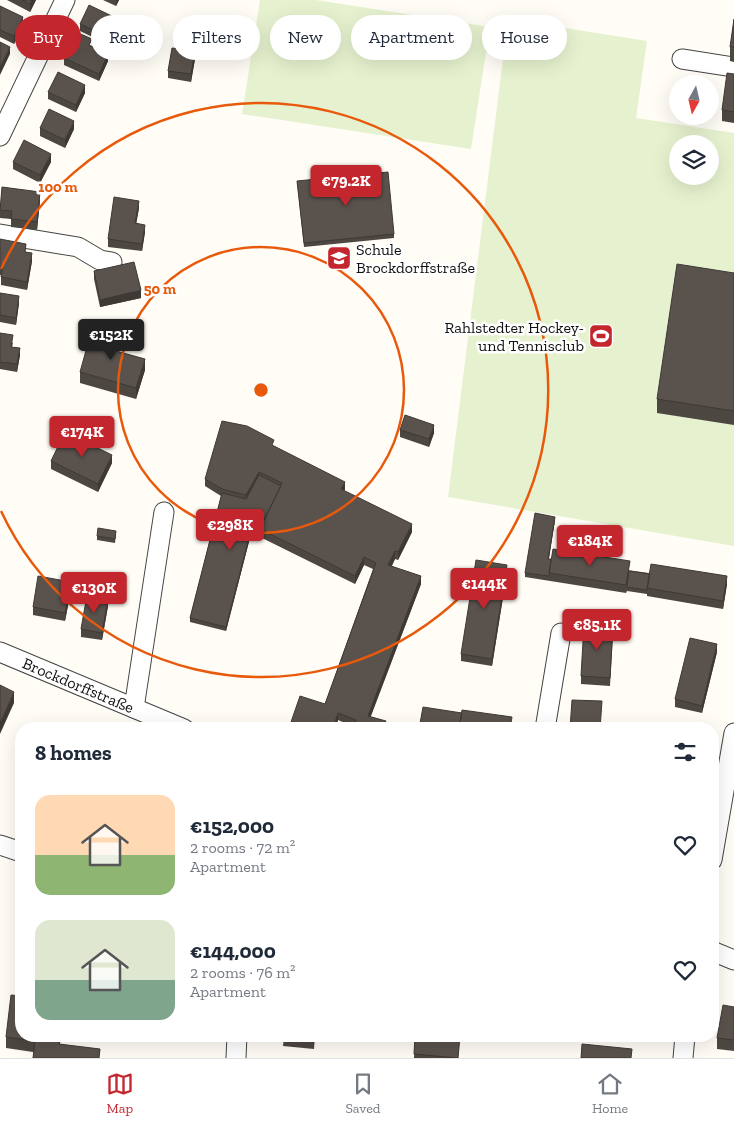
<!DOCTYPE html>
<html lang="en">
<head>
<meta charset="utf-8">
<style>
	:root { --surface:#fff; --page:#f2f2f3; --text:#1f2937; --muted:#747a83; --line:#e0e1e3; --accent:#c4262e }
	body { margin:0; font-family:"Zilla Slab",serif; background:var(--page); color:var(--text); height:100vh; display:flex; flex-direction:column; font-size:19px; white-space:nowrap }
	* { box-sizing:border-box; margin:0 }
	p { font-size:16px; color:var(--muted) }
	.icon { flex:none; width:28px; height:28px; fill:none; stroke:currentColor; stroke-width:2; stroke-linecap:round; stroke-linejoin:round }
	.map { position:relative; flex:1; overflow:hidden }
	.panel { position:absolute; left:15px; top:722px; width:704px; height:320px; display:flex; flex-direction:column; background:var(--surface); border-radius:20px; box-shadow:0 5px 20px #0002 }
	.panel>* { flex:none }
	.guide { position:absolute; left:15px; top:15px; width:705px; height:45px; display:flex; gap:10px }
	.needle { width:32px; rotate:188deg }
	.tools { position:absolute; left:669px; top:75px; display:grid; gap:10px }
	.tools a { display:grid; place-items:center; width:50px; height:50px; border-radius:50%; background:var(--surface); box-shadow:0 5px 20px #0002; font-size:25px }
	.price { position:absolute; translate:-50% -42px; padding:0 11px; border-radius:5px; background:var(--accent); color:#fff; font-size:16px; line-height:32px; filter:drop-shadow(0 1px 2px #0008) }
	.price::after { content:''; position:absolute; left:50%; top:30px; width:15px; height:11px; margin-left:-8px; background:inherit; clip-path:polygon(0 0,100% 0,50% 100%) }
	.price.selected { background:#222; color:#fff }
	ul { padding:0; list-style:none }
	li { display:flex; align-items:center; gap:15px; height:125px; padding:0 20px }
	li span { display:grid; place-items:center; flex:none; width:140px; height:100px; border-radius:15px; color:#555 }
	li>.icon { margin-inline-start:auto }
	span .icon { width:60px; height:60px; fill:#fffc; stroke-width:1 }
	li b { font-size:21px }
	h2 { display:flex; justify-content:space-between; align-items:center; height:60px; padding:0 20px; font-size:21px }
	.tag { padding:0 18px; border-radius:22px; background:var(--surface); box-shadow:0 5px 20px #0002; font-size:18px; line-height:45px }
	.tag.selected { background:var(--accent); color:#fff }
	.tabs { display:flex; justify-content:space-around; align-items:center; height:70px; border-top:1px solid var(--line); background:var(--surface); font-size:14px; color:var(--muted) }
	.tabs a { display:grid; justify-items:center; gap:2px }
	.tabs .selected { color:var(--accent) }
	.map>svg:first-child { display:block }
</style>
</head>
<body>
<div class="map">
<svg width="734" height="1058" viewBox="0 0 734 1058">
	<rect width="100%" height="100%" fill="#fffdf5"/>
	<path fill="#e6f2cf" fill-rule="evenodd" d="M260,0H316L490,27L471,149L242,114Z
		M508,19L647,41L636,118L734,133V546L448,497ZM678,144H710V176H678Z"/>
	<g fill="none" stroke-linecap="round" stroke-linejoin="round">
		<defs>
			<g id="minor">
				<path d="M682,59L734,67"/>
				<path d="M0,136L65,0"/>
				<path d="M0,234L78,247L100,260L112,262"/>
				<path id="s1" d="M0,652L184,729"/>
				<path d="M134,708L164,512"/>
				<path d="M545,729L561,633"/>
				<path d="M0,845L21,852"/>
				<path d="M712,860L734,733"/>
				<path d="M712,951L734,960"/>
				<path d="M236,1058L237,1036"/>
				<path d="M683,1058L685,1036"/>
			</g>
		</defs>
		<use href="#minor" stroke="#444" stroke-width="21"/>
		<use href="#minor" stroke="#fff" stroke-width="19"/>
	</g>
	<path fill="#4d4742" d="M7,0H36L30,12Z
		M103,0H119L116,6Z
		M0,6L23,25L14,44L0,37Z
		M734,19V62L730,61V47Z
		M80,24L118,26L109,45L80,31Z
		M92,46L108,61L99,81L64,65V58Z
		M195,59L191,82L168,78V71Z
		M734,74V123L722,121V110Z
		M48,92L85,93L76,112L48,99Z
		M40,128L74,129L65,148L40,136Z
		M13,162H51L40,183L13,169Z
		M297,181L394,234V238L304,247Z
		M40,200L37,230L11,227V219L0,218V204Z
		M139,208L136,223L145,232L142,251L108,247V239Z
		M0,239L26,252L32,261L27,290L1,285V275H0Z
		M94,271L141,298L100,307L94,279Z
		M734,273V425L657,413V399Z
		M0,293L19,303L16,325L0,322Z
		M0,333L13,343L12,347L20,355L17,372L0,369Z
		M113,346L112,350L145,370L136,399L80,383V372Z
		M400,430L434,433L429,447L400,437Z
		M274,447L345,489L344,491L412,532L398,560L395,559L392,566L421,584L371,716L354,727L338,720L335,729H290V725L325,704L373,569L364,565L355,584L260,537V528L253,526L226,631L190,622V618L221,496L205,486V479Z
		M51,461L112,463L98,492L51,469Z
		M555,520L549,559L727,584L723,609L647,596V594L627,591L626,593L525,577V573Z
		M116,534L115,543L97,540V536Z
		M507,572L492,666L461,661V654Z
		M71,590L65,621L33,615V607Z
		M108,606L102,640L81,637V629Z
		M613,634L610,686L581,684V676Z
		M717,652L702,713L675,707V699Z
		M734,1007V1051L717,1049V1038Z
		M21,1036H61L60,1044L100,1058L33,1052L6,1048V1037Z
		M284,1036H315L314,1049L283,1046Z
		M415,1036L459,1058H414Z
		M575,1036H594V1041L575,1039Z"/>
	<path fill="#3f3936" d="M32,0H36L30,12V4Z
		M116,0H119L116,6Z
		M23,17V25L14,44V36Z
		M118,19V26L109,45V37Z
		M10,47V54L0,75V67Z
		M195,51V59L191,82V74Z
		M108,54V61L99,81V74Z
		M85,85V93L76,112V105Z
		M74,121V129L65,148V140Z
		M51,154V162L40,183V175Z
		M40,192V200L37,230V222Z
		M139,201V208L135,231V223Z
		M145,225V232L142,251V244Z
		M32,253V261L27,290V282Z
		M141,290V298L100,307V300Z
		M19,296V303L16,325V318Z
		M113,335V346L109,360V349Z
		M20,348V355L17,372V364Z
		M145,359V370L136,399V388Z
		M434,425V433L429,447V439Z
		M112,455V463L98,492V484Z
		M259,472V479L246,502V495Z
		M345,482V489L341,497V489Z
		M555,517V520L548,563V559Z
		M253,522V526L226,631V627Z
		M412,524V532L398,560V552Z
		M395,551V559L388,572V565Z
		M364,557V565L355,584V576Z
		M507,565V572L492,666V659Z
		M421,576V584L368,723V716Z
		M727,576V584L723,609V601Z
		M71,582V590L65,621V613Z
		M108,599V606L102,640V633Z
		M717,644V652L702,713V706Z
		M14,692V703L0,734V723Z
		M338,713V720L335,729H333Z"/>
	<path fill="#5a524d" stroke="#3f3936" d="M22,0H32L30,4Z
		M89,5L118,19L109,37L80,24Z
		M0,6L23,17L14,36L0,30Z
		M734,19V47H730Z
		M76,32L92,39L89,45L108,54L99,74L64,58Z
		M0,42L10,47L0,67Z
		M172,48L195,51L191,74L168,71Z
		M58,72L85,85L76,105L48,92Z
		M727,73L734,74V112L722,110Z
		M49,109L74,121L65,140L40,128Z
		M24,140L51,154L40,175L13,162Z
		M388,172L394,234L304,243L297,181Z
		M2,187L40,192L37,222L11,219L12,211L0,210Z
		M114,197L139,201L135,223L145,225L142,244L108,239Z
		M0,239L26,244L25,252L32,253L27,282L1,277L3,267H0Z
		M134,262L141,290L100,300L94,271Z
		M677,264L734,273V411L657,399Z
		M0,293L19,296L16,318L0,315Z
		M92,329L113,335L109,349L145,359L136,388L80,372Z
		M0,333L13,335L11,347L20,348L17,364L0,362Z
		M405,415L434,425L429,439L400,430Z
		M222,421L247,426L274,440L272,445L345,482L341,489L412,524L398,552L395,551L388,565L421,576L368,716L386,721L383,729H353L356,720L338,713L333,729H300L290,725L300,696L325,704L376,563L364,557L355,576L260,529L282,483L259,472L246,495L222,489L205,479Z
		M65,432L112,455L98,484L51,461Z
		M259,475L281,486L262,524L253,522L226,627L190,618L222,493L246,499Z
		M535,513L555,517L548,559H551L549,576L525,573Z
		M98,528L116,531L115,539L97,536Z
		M553,549L630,561L626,585L549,573Z
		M476,560L507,565L492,659L461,654Z
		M651,564L727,576L723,601L647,588Z
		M629,571L650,574L647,590L627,587Z
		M38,576L71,582L65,613L33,607Z
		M87,595L108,599L102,633L81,629Z
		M584,624L613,626L610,678L581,676Z
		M690,638L717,644L702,706L675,699Z
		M0,685L14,692L0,723Z
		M572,700L602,701L600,729H570Z
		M423,707L462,713L459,729H419Z
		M462,710L512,717L510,729H459Z
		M82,724L93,729H80Z
		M675,726L688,729H674Z
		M11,995L21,996V1036H60L59,1044L100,1049L99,1058H33L35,1041L6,1037Z
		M723,1005L734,1007V1040L717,1038Z
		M284,1036H315L314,1041L283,1038Z
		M415,1036H460L458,1058L414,1054Z
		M582,1044L632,1049L631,1058H581Z"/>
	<g fill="none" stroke="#e8590c" stroke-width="2.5">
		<circle cx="261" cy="390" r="143"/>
		<path d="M1 269A287 287 0 1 1 1 511"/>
	</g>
	<defs>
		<symbol id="school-square" viewBox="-11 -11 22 22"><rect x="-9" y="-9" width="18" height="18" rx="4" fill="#c4262e" stroke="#fff"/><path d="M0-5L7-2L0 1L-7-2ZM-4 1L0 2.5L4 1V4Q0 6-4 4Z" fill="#fff"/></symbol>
		<symbol id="stadium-square" viewBox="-11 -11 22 22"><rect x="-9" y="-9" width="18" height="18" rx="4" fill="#c4262e" stroke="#fff"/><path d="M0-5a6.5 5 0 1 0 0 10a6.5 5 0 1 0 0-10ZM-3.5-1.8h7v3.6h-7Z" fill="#fff"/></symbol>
	</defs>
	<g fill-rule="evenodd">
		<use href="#school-square" x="325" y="244" width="28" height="28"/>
		<use href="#stadium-square" x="587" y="322" width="28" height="28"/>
	</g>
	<g text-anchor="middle" stroke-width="5" stroke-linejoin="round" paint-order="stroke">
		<g font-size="16" fill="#111" stroke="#fff" text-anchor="start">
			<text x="356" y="255">Schule<tspan x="356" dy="18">Brockdorffstraße</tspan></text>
			<text x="584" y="333" text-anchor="end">Rahlstedter Hockey-<tspan x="584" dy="18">und Tennisclub</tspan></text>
		</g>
		<g font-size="16" fill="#111" stroke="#fff">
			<text dy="6" stroke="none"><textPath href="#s1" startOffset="85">Brockdorffstraße</textPath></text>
		</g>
	</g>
	<circle cx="261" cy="390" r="8" fill="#e8590c" stroke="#fff" stroke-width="2.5"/>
	<g font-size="15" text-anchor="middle" font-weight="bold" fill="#e8590c" stroke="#fff" stroke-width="5" stroke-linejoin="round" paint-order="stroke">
		<text x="58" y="192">100 m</text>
		<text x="160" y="294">50 m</text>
	</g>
</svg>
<div class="tools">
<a><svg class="needle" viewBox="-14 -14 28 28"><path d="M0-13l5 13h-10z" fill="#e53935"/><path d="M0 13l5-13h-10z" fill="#747a83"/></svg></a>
<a><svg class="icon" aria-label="layers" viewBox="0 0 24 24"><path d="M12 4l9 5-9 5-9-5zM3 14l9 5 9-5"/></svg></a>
</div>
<b class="price" style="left:346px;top:207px">€79.2K</b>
<b class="price selected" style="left:111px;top:361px">€152K</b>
<b class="price" style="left:82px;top:458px">€174K</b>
<b class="price" style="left:230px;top:551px">€298K</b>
<b class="price" style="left:590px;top:567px">€184K</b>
<b class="price" style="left:484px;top:610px">€144K</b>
<b class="price" style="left:94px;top:614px">€130K</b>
<b class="price" style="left:597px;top:651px">€85.1K</b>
<div class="guide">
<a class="tag selected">Buy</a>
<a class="tag">Rent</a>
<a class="tag">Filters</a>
<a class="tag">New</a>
<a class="tag">Apartment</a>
<a class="tag">House</a>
</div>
<section class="panel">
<h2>8 homes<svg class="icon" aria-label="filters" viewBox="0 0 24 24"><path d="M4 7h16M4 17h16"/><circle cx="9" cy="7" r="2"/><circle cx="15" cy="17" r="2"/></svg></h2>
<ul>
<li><span style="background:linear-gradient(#ffd9b3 60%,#8fb573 0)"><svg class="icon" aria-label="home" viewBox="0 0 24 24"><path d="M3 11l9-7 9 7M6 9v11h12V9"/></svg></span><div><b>€152,000</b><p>2 rooms · 72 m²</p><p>Apartment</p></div><svg class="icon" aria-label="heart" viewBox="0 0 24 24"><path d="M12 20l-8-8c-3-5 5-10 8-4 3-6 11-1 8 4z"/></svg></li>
<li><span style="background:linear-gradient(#dfe7d0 60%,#7fa58c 0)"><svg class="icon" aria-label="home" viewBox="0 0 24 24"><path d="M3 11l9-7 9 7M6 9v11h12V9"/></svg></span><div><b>€144,000</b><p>2 rooms · 76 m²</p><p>Apartment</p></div><svg class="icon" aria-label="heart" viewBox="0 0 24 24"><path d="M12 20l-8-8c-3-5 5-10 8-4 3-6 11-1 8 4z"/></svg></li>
</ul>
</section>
</div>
<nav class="tabs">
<a class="selected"><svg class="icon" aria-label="map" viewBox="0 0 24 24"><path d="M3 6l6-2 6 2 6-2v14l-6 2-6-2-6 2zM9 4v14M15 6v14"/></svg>Map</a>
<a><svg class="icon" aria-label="saved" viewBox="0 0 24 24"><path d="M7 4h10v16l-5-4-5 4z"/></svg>Saved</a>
<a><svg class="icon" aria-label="home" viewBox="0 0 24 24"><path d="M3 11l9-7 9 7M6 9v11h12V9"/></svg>Home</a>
</nav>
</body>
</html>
